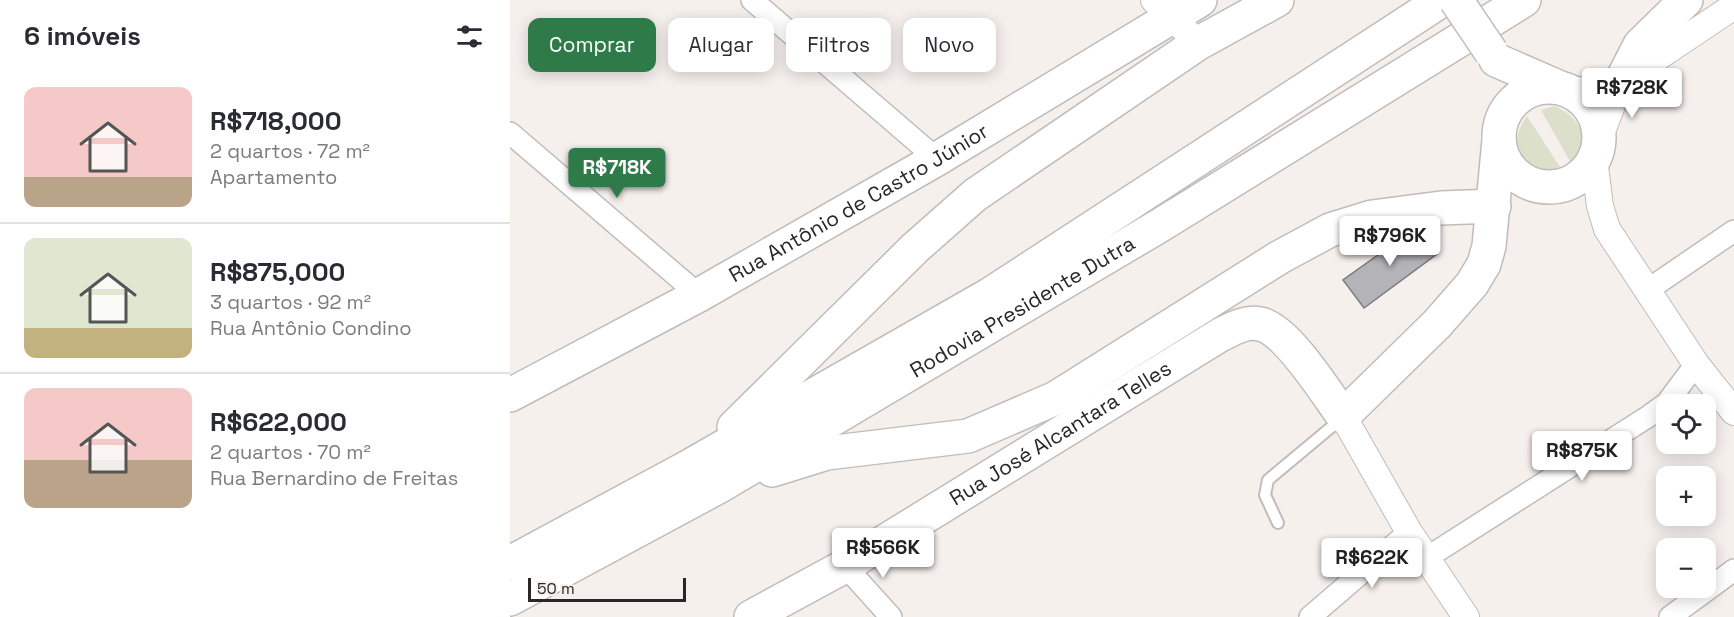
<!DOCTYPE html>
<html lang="pt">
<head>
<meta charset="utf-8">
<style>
	:root { --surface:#fff; --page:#f2f2f3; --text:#2b2b33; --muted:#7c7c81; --line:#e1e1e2; --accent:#2e7b49 }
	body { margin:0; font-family:"Space Grotesk",sans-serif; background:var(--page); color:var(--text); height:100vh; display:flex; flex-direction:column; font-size:22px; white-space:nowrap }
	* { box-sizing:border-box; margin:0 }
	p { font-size:20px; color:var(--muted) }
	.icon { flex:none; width:33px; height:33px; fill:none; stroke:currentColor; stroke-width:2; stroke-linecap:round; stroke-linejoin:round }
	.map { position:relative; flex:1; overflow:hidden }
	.details { display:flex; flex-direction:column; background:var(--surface); width:510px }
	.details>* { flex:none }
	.hud { position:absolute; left:18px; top:18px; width:570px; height:54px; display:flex; gap:12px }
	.fabs { position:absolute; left:1146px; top:394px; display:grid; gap:12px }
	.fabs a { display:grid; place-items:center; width:60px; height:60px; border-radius:12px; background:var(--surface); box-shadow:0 3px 15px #0003; font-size:30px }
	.scale { position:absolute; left:18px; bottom:15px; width:158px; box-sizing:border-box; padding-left:6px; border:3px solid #292726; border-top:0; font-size:16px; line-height:21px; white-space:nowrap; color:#292726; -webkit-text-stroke:4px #f6f0ed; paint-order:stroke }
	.price { position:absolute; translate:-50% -51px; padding:0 14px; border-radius:6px; background:#fff; color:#222; font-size:20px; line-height:39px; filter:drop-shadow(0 2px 3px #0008) }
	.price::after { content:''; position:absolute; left:50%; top:36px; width:18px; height:14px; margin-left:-9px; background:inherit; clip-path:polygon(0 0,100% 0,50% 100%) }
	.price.on { background:var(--accent); color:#fff }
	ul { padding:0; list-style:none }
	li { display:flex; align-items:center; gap:18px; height:150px; padding:0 24px }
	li+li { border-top:2px solid var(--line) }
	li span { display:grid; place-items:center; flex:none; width:168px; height:120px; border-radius:12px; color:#555 }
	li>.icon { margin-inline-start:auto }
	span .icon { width:72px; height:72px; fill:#fffc; stroke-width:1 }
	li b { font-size:26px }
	h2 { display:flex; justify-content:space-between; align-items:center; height:72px; padding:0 24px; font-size:26px }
	.tag { padding:0 21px; border-radius:12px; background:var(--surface); box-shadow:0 3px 15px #0003; font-size:21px; line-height:54px }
	.tag.on { background:var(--accent); color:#fff }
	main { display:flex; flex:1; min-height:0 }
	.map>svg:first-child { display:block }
</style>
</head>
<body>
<main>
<section class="details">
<h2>6 imóveis<svg class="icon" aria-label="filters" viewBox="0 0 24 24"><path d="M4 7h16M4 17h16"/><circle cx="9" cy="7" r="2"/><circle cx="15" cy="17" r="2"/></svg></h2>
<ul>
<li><span style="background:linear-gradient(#f6c9c9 75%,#b9a48a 0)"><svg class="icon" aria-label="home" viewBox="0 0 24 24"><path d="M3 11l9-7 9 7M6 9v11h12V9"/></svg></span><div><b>R$718,000</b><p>2 quartos · 72 m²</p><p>Apartamento</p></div></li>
<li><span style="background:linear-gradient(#dfe7d0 75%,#c2b280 0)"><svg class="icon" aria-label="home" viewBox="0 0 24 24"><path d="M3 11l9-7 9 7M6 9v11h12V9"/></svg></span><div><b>R$875,000</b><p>3 quartos · 92 m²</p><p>Rua Antônio Condino</p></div></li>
<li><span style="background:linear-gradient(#f6c9c9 60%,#b9a48a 0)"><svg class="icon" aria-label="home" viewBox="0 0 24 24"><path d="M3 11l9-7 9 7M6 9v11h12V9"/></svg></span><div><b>R$622,000</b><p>2 quartos · 70 m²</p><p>Rua Bernardino de Freitas</p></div></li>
</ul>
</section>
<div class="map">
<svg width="1224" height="617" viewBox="0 0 1224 617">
	<rect width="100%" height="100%" fill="#f6f0ed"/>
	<path fill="#dce0cb" d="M1044,106C1070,116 1085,143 1062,165L1031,110Z
		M1017,116L1052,170L1039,176C1008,166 997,143 1017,116Z"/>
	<path fill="#b3b3b8" stroke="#7b7c81" stroke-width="1.5" d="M907,227L927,254L854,308L833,280Z"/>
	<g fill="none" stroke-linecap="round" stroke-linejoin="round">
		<defs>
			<path id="service" d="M768,523L755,495L758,480L831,419"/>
			<path id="minor" d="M242,0L427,159
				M0,133L189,295
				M1139,289L1224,231
				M918,557L1139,416L1157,403L1186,364
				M335,566L381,617
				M800,617L899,532
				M1160,617L1224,570"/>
			<path id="tertiary" d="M644,0L664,17L687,44
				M1063,92L1111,82L1224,6
				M1089,139L1111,82
				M1084,159L1090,206L1097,229L1186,364L1224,412
				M833,416L899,532L956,617"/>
			<g id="primary">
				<path d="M986,60L1048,87"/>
				<circle cx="1039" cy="137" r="50"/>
				<path id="s1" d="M0,395L189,295L427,159L690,0"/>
				<path id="s2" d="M241,617L335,566L710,335C722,329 735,321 750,324C777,329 816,393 833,416L927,324L962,284L974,264L979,246L989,140"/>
			</g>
			<g id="motorway">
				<path d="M1111,82L1130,45L1176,0"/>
				<path d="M224,427L405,248L465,195L687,44L767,0"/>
				<path d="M262,470L317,453L458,436L546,398L770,257L820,230L862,217L931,208L984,206"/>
				<path d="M0,563L178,467L479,295L932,0"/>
				<path id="s3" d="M0,599L208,487L649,226L1014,0"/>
			</g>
		</defs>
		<use href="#service" stroke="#c1bcb9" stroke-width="14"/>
		<use href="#minor" stroke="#c1bcb9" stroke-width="24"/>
		<use href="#tertiary" stroke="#c1bcb9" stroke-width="28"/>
		<use href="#primary" stroke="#c1bcb9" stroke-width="36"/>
		<use href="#motorway" stroke="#c1bcb9" stroke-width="36"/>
		<use href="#service" stroke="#fff" stroke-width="10"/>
		<use href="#minor" stroke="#fff" stroke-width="21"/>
		<use href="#tertiary" stroke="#fff" stroke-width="26"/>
		<use href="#primary" stroke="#fff" stroke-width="33"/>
		<use href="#motorway" stroke="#fff" stroke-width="33"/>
		<defs>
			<path id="primary-bridge" d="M946,0L981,52"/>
		</defs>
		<use href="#primary-bridge" stroke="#c1bcb9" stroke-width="36" stroke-linecap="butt"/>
		<use href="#primary-bridge" stroke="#fff" stroke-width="33"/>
	</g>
	<g text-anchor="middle" stroke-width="5" stroke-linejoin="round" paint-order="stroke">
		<g font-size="21" fill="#292726" stroke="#f6f0ed">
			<text dy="7" stroke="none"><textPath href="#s1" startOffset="398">Rua Antônio de Castro Júnior</textPath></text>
			<text dy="7" stroke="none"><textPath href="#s3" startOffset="590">Rodovia Presidente Dutra</textPath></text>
			<text dy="7" stroke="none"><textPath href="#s2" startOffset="360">Rua José Alcantara Telles</textPath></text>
		</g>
	</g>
</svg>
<div class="fabs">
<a><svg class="icon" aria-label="locate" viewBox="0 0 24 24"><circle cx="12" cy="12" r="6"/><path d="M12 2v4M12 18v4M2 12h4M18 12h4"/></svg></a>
<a>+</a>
<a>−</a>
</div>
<div class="scale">50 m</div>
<b class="price" style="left:1122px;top:119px">R$728K</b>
<b class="price on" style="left:107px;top:199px">R$718K</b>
<b class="price" style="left:880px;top:267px">R$796K</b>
<b class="price" style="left:1072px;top:482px">R$875K</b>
<b class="price" style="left:373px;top:579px">R$566K</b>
<b class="price" style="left:862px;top:589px">R$622K</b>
<div class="hud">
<a class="tag on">Comprar</a>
<a class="tag">Alugar</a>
<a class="tag">Filtros</a>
<a class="tag">Novo</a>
</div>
</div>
</main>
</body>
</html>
